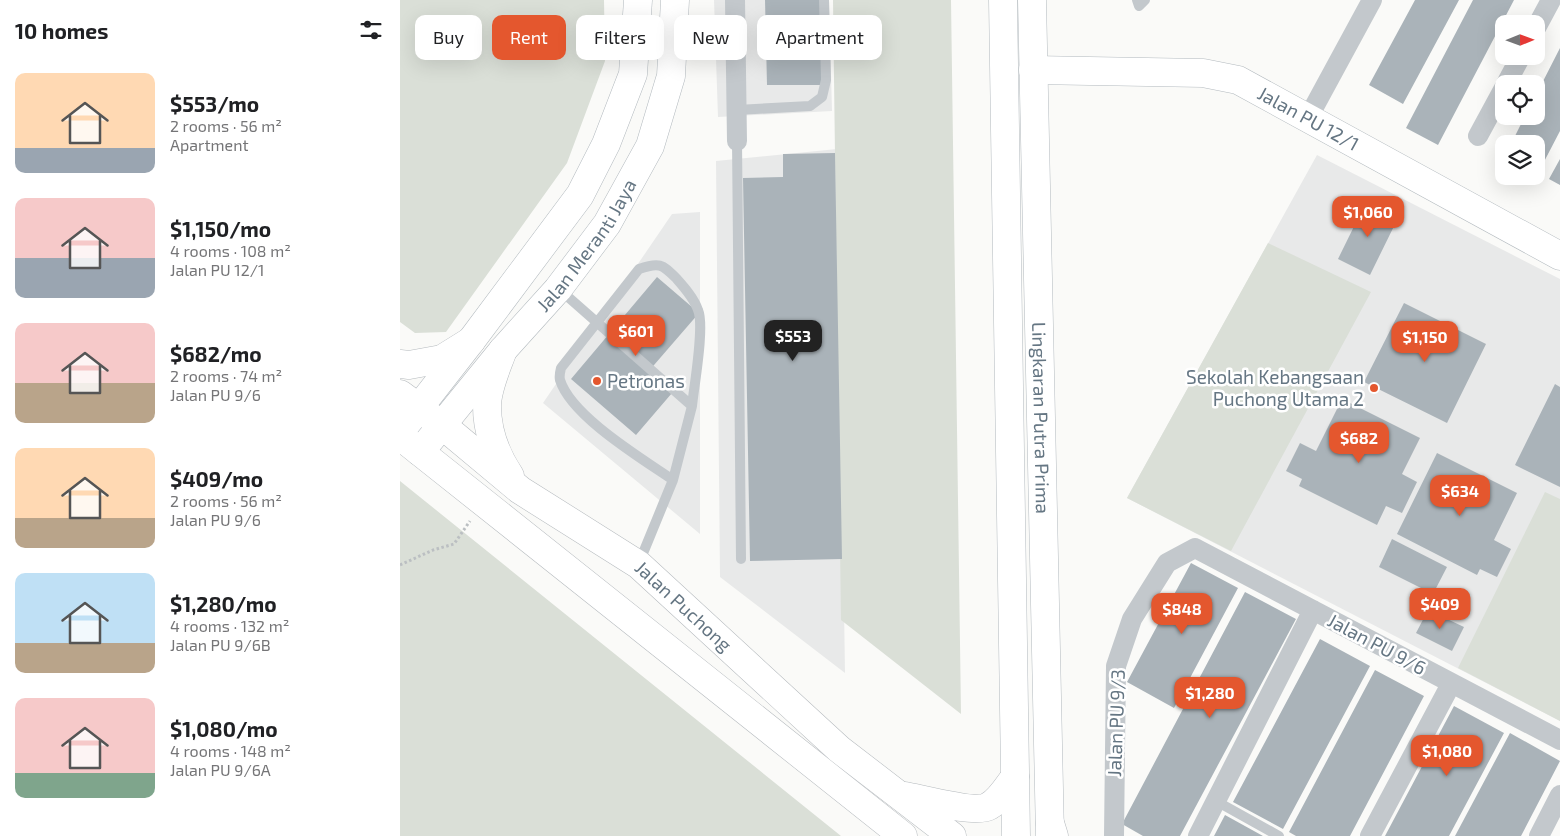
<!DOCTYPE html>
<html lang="en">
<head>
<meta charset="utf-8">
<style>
	:root { --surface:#fff; --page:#f6f6f6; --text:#202124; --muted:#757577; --accent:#e4572e }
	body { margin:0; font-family:"Exo 2",sans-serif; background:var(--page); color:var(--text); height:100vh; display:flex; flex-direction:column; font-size:19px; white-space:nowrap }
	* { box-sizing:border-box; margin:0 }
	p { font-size:16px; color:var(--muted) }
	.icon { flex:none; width:28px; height:28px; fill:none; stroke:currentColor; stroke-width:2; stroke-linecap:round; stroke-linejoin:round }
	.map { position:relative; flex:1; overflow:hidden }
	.drawer { display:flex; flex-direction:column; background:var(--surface); width:400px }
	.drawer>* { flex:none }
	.guide { position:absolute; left:15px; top:15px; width:475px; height:45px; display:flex; gap:10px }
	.needle { width:32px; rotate:89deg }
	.controls { position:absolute; left:1095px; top:15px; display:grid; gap:10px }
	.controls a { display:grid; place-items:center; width:50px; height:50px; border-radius:10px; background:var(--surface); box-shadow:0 5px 20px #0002; font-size:25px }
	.price { position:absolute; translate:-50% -42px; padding:0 11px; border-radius:10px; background:var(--accent); color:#fff; font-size:16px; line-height:32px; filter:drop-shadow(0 1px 2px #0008) }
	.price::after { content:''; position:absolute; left:50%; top:30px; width:15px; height:11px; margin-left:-8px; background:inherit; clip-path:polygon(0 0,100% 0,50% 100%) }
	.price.selected { background:#222; color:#fff }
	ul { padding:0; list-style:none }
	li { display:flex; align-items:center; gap:15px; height:125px; padding:0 15px }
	li span { display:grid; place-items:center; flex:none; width:140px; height:100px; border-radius:10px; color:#555 }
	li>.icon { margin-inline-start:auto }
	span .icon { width:60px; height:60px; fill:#fffc; stroke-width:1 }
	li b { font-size:21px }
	h2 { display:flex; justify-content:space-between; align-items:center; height:60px; padding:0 15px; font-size:21px }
	.pill { padding:0 18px; border-radius:10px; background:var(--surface); box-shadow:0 5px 20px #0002; font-size:18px; line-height:45px }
	.pill.selected { background:var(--accent); color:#fff }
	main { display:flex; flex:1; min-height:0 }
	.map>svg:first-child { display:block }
</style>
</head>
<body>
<main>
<section class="drawer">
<h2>10 homes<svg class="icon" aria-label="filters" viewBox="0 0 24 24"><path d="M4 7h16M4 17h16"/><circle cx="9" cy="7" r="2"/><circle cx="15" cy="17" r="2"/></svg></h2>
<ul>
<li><span style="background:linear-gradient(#ffd9b3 75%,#9aa5b1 0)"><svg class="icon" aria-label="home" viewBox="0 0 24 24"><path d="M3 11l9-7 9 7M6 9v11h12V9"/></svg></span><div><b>$553/mo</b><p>2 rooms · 56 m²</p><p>Apartment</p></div></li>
<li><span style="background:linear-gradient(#f6c9c9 60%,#9aa5b1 0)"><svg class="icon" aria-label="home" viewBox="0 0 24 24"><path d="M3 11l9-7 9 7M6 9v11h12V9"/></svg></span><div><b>$1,150/mo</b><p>4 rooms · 108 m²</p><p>Jalan PU 12/1</p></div></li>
<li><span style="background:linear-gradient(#f6c9c9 60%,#b9a48a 0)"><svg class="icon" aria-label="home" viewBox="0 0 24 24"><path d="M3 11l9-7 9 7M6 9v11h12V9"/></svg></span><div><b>$682/mo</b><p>2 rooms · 74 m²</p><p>Jalan PU 9/6</p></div></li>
<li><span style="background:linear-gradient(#ffd9b3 70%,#b9a48a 0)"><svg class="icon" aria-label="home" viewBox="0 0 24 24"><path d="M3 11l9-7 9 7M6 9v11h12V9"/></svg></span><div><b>$409/mo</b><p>2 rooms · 56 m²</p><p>Jalan PU 9/6</p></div></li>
<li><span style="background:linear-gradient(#bfe0f5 70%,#b9a48a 0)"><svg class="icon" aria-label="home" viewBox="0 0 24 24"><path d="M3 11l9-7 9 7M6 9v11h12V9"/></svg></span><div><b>$1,280/mo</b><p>4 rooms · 132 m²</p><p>Jalan PU 9/6B</p></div></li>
<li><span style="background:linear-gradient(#f6c9c9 75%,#7fa58c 0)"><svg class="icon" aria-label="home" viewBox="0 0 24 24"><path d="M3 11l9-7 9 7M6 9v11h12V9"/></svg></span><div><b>$1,080/mo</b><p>4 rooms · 148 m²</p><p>Jalan PU 9/6A</p></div></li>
</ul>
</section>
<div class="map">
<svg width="1160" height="836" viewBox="0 0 1160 836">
	<rect width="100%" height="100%" fill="#fafaf8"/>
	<path fill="#e8e9e9" d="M314,0H429L432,111L318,117Z
		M437,149L445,673L320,577L316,161Z
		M917,155L1160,279V721L727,498Z
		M300,212V534L143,403L272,214Z"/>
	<path fill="#dadfd7" d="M0,0H204L205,61L167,163L46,332L15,333L0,322Z
		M433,0H551L561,714L441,620Z
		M868,243L971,292L831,551L727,498Z
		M0,481L441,836H0Z
		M1145,492L1160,499V721L1058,668Z"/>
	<path fill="#aab3b9" d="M365,0H421L422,85H367Z
		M1015,0H1059L1003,104L969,85Z
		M1073,0H1114L1038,145L1006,128Z
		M1160,48V131L1135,179L1130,176H1136V144H1111L1125,116H1136V95Z
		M435,153L442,559L350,561L343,178L383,177V154Z
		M1160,159V185L1149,179Z
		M966,202L998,218L970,275L938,259Z
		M257,277L299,313L248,372L272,393L236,435L171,379Z
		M1004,303L1086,344L1047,423L964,382Z
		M1155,384L1160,387V487L1115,465Z
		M942,399L1020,438L1002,474L1017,482L1002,513L986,506L977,525L899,486L902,479L886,471L900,443L916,451Z
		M1037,453L1117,493L1094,540L1111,549L1097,577L1080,569L1077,575L997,534Z
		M992,539L1047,567L1033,594L979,567Z
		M791,563L838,588L774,708L727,682Z
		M845,592L896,619L780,836H743L722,824Z
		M1028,610L1064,627L1052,651L1016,633Z
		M920,639L970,666L883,829L833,802Z
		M975,670L1024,696L950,836H896L889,832Z
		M1054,706L1104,733L1049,836H985Z
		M1110,733L1160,761L1121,836H1055Z
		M825,815L863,836H814Z"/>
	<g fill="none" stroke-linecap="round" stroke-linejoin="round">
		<defs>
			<g id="secondary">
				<path d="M603,0L616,836"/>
				<path id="s1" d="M632,0L650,836"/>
				<path id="s2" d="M633,70L803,73L838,80L1160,256"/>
				<path d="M0,432L71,341L180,195L206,144L233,74L238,0"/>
				<path id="s3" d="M20,452L103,350L158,289L207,224L250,146L271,76L275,0"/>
			</g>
			<g id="primary">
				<path d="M103,350C97,367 87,388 87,406C87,432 96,455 110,476"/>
				<path d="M0,364L9,365L42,359L71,341"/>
				<path id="s4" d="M0,394L42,425L120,490L239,565L439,749L552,836"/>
				<path d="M0,436L503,836"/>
				<path d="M505,796C522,799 577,814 589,806C600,800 607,787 615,777"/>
				<path d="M650,823L654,836"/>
			</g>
		</defs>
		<use href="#secondary" stroke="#b3babf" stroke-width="29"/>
		<use href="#primary" stroke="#b5babe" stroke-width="29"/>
		<path stroke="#bbbfc2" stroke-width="3" stroke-dasharray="2.5 2.5" stroke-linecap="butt" d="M0,565L33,550L54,544L70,521"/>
		<path stroke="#c3c8cc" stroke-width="10" d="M737,0L739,6L745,0
			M337,110L410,106L422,97L426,80L424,0
			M337,141L341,559
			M159,289L292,406L273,480L239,563
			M273,480C241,458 171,416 160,380C159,376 160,372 161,368L239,269C259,262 262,264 276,278C284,287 294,298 298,310C305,326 294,386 292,406
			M816,801L879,836"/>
		<path stroke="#c3c8cc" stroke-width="20" d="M335,0L337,141
			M1136,28L1151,0
			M1106,84L1121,56
			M908,118L972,0
			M1078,136L1104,88
			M714,836L716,666L732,619L767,563L795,548C917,612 1038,677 1160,740
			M798,836L913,610
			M970,836L1051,684
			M1139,836L1160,795"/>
		<use href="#secondary" stroke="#fff" stroke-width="28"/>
		<use href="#primary" stroke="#fff" stroke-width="28"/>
	</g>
	<g fill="#e4572e" stroke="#fff" stroke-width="2">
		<circle cx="197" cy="381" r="5"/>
		<circle cx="974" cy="388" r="5"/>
	</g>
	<g text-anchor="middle" stroke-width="5" stroke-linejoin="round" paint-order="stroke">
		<g font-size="19" fill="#657683" stroke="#fff">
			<text dy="7" stroke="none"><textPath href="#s2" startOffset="286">Jalan PU 12/1</textPath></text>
			<text dy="7" stroke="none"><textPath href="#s3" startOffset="266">Jalan Meranti Jaya</textPath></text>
			<text dy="7" stroke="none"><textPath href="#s1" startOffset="418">Lingkaran Putra Prima</textPath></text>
			<text dy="7" stroke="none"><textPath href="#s4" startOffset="355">Jalan Puchong</textPath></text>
			<text transform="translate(977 644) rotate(28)" y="7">Jalan PU 9/6</text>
			<text transform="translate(716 723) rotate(-88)" y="7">Jalan PU 9/3</text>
		</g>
		<g font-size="19" fill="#657683" stroke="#fff" text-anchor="end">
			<text x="964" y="384">Sekolah Kebangsaan<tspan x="964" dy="22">Puchong Utama 2</tspan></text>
			<text x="207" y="388" text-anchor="start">Petronas</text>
		</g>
	</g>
</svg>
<div class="controls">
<a><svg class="needle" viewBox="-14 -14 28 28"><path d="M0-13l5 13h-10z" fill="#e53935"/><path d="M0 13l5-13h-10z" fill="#757577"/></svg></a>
<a><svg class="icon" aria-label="locate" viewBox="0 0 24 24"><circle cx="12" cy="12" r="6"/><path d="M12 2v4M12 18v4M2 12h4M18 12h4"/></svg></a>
<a><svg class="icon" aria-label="layers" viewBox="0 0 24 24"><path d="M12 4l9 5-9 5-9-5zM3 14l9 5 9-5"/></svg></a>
</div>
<b class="price" style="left:968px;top:238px">$1,060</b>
<b class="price" style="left:236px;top:357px">$601</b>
<b class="price selected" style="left:393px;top:362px">$553</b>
<b class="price" style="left:1025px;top:363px">$1,150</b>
<b class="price" style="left:959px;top:464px">$682</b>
<b class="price" style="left:1060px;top:517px">$634</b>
<b class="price" style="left:1040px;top:630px">$409</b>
<b class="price" style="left:782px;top:635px">$848</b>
<b class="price" style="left:810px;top:719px">$1,280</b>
<b class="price" style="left:1047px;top:777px">$1,080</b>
<div class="guide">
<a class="pill">Buy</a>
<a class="pill selected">Rent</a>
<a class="pill">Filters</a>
<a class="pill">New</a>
<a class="pill">Apartment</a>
</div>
</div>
</main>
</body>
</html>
